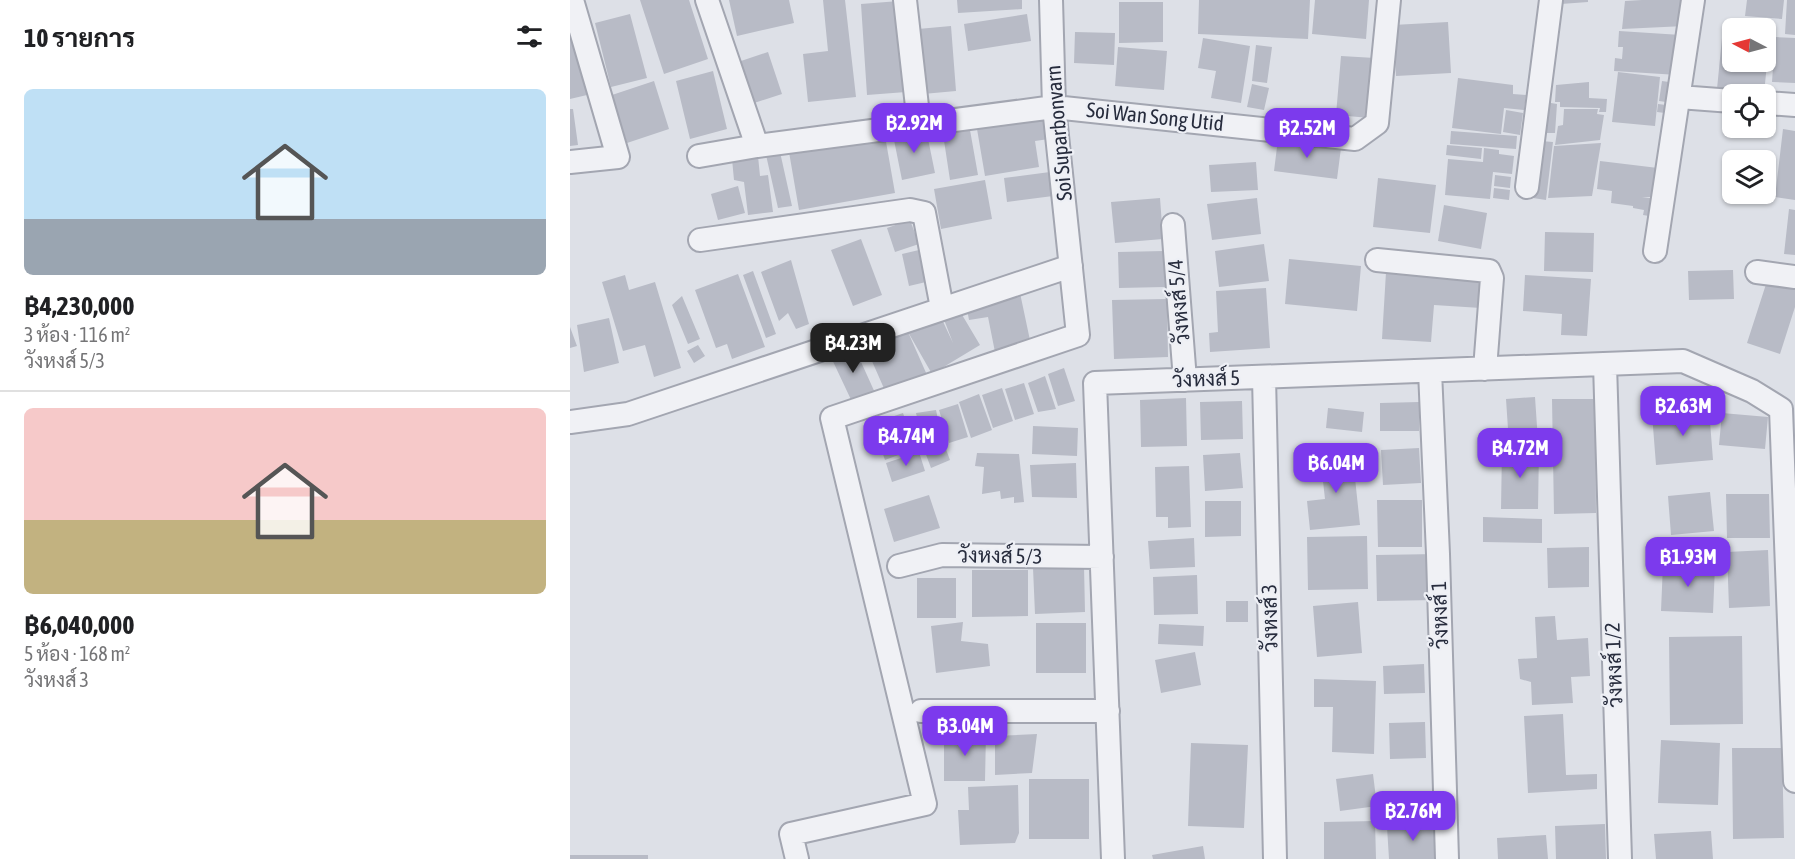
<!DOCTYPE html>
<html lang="th">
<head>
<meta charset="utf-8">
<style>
	:root { --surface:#fff; --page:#f2f2f2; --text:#202124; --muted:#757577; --line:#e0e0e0; --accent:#7c3aed }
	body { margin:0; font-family:"Asap Condensed",Sarabun,sans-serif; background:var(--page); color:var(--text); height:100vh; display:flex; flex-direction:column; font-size:22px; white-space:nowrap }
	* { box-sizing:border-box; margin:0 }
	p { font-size:20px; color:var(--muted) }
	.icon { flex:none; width:33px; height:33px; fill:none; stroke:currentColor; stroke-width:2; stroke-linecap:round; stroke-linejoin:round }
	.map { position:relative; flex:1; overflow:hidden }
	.side { display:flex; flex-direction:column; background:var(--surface); width:570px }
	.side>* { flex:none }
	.needle { width:39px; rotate:276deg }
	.fabs { position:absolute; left:1152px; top:18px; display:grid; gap:12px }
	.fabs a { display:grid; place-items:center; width:54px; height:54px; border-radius:9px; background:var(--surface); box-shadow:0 2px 4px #0004; font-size:30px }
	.price { position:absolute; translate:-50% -51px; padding:0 14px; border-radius:12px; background:var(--accent); color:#fff; font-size:20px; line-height:39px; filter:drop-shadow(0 2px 3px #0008) }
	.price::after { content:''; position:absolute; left:50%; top:36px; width:18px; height:14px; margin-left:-9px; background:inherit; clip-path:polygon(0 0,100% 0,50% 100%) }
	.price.active { background:#222; color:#fff }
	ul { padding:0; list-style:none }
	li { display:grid; align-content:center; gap:12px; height:318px; padding:0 24px }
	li+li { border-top:2px solid var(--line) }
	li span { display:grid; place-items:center; height:186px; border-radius:9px; color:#555 }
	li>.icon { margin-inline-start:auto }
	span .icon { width:108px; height:108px; fill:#fffc; stroke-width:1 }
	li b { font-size:26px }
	h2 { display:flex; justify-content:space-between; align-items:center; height:72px; padding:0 24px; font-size:26px }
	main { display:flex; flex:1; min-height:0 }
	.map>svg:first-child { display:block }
</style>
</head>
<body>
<main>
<section class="side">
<h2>10 รายการ<svg class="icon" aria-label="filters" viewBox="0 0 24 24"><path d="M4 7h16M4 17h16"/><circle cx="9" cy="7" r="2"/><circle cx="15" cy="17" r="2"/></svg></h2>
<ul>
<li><span style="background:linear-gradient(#bfe0f5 70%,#9aa5b1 0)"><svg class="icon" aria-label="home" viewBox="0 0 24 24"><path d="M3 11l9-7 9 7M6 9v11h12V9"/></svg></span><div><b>฿4,230,000</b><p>3 ห้อง · 116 m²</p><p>วังหงส์ 5/3</p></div></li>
<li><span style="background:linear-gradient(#f6c9c9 60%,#c2b280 0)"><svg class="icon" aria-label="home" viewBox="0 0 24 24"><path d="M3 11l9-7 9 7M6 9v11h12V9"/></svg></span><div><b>฿6,040,000</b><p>5 ห้อง · 168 m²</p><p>วังหงส์ 3</p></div></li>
</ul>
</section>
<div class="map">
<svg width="1225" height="859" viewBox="0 0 1225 859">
	<rect width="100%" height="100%" fill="#dde0e7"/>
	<path fill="#b8bbc6" d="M70,0H119L138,59L94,74Z
		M159,0H219L224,23L167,36Z
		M253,0H275L286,97L238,102L233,54L258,51Z
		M387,0H452V9L388,13Z
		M629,0H740L738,39L628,34Z
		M745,0H799L796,39L742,34Z
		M991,0H1018V2L991,4Z
		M1072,0H1118L1115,26L1052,29L1055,1Z
		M1177,0H1214L1212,19L1175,16Z
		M1217,0H1225V35L1215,34Z
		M329,1L336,92L297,95L291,4Z
		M549,2H593V42L549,43Z
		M60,14L77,78L41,87L25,23Z
		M457,14L461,41L398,51L394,24Z
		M878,22L881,73L826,76L823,25Z
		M0,26L17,95L0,99Z
		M381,26L386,91L353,94L348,29Z
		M1049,31L1111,35L1108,75L1044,71L1045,58L1052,59L1053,47H1048Z
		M505,32L545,33L544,65L504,63Z
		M1205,37L1225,38V83L1202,82Z
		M633,38L680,46L671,103L641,98L646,71L628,68Z
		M1152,38L1162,40V62H1196V43H1199L1194,94L1147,89Z
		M686,45L702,47L697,83L682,81Z
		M548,47L597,51L594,90L545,86Z
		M198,52L212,94L181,104L168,62Z
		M771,56L805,58L800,118L766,115Z
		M143,71L157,129L120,139L106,81Z
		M1048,72L1090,77L1085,126L1042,122Z
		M888,78L943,85V94L956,95L954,110L934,108L931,134L882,128Z
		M84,81L99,129L57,143L42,95Z
		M1092,81L1106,83L1103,103L1089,101Z
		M1019,82V98L1037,99L1036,112H1029L1030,108L990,107V102H985L986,85Z
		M682,84L699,88L694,110L677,107Z
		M975,102L987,104L985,133H973Z
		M1088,104L1104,106L1103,114L1087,112Z
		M0,109H3L8,145L0,146Z
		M994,109H1028L1027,114L1034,115L1030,140L985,145L988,126L993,125Z
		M936,110L953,113L950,135L933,132Z
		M475,117L479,139L465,141L469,167L415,176L407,129Z
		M356,129L365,173L332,180L323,135Z
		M1213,129L1225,131V200L1205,197Z
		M400,130L408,175L380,180L373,134Z
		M881,131L947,136L946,149L880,144Z
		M315,136L325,193L229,210L219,152Z
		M708,139L771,148L767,179L704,171Z
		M971,141L983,142L976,200L963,198Z
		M1031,143L1022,196L978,198L984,146Z
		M877,145L912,148L911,159L876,155Z
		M914,148L929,150V154L944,156L942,174L923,172L920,199L875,195L878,159L913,162Z
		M210,152L222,206L208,208L196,155Z
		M188,156L190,176L198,175L203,212L178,215L174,182L164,180L162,159Z
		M1030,161L1088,168L1084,197H1072L1087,199L1085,217L1073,215L1074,210L1063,208V206L1041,203L1042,191L1027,189Z
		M686,162L688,190L641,192L639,165Z
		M480,172L483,196L437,202L434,178Z
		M925,175L941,177L940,188L924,186Z
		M808,178L866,185L860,233L803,227Z
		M415,180L422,219L371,229L364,189Z
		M168,186L175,213L148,220L141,194Z
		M924,188L940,190L939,200L923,198Z
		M590,198L593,239L545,243L541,202Z
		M687,198L691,234L642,240L637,204Z
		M874,205L917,213L911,249L868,241Z
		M1219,209L1225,210V255L1214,254Z
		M340,220L349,244L325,252L317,228Z
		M975,232L1024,233L1023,272L974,271Z
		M291,239L312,295L283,306L261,250Z
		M694,244L699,281L649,287L645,251Z
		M349,250L356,282L339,286L332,254Z
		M594,251L595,287L549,288L548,252Z
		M719,259L791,266L787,311L715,304Z
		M221,260L239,324L226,329L218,313L209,321L191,272Z
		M1163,270L1164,299L1119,300L1118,271Z
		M183,271L206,334L196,338L173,275Z
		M816,272L912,278L911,308L864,305L861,342L812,339Z
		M168,274L195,347L162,359L157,344L146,348L125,290Z
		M55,275L59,290L85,282L111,368L84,377L75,345L53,351L32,282Z
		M955,275L1021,279L1017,336L991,335L992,314L953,311Z
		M1198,278L1225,288V307L1210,354L1177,343Z
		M696,288L700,348L640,352L639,333L648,332L646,291Z
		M450,293L461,345L425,352L418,317L399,320L396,304Z
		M112,296L130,339L118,344L102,305Z
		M597,299L598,357L544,359L542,300Z
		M388,308L410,345L362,374L338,332L357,375L316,393L294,343L369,313L383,343L373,317Z
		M39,318L49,363L14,372L7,325Z
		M0,327L7,346L0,348Z
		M282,342L306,395L284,406L259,353Z
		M128,345L135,356L124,363L117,351Z
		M494,368L505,401L488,406L478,374Z
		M475,376L486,409L468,412L458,383Z
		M454,383L464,414L445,420L435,389Z
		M432,388L443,421L423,428L412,395Z
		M409,394L422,430L401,438L389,402Z
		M965,397L968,441L939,444L936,399Z
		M616,398L617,446L571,447L570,400Z
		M982,399H1025L1026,513L984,514Z
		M672,401L673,439L631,440L630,402Z
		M849,402V431H810V403Z
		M388,404L398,437L379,443L369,410Z
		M758,408L794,412L792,432L756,428Z
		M1139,409L1143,460L1086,465L1082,414Z
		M366,410L373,443L354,447L346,413Z
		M333,413L338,428L306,439L301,424Z
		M1152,413L1198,417L1195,449L1149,445Z
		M463,426L508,428L507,456L462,454Z
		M340,431L347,448L315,460L309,443Z
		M374,444L380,460L361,468L355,452Z
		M849,448L851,483L813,485L811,450Z
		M932,449H969L968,509H931Z
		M782,450L790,525L740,530L737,501L755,499L750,454Z
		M349,452L355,471L322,482L316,463Z
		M407,453L449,454L454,502L444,503V497L431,499L430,491L412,494L414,467L405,466Z
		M670,453L673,488L635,491L633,455Z
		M506,463L507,498L462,497L460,465Z
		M619,466L621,527L598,528V517H586L585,467Z
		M1140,492L1144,531L1101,535L1098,496Z
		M1156,494H1199L1200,538H1157Z
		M359,495L370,528L324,542L314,509Z
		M807,500H852V547H808Z
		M635,501H671V536L635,537Z
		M913,517L972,519V543L913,542Z
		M797,536L798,589L738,590L737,537Z
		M624,538L625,567L580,569L578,541Z
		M1019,547V587L978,588L977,548Z
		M1198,550L1200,606L1159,608L1157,552Z
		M867,554V600L807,601L806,555Z
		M1093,564L1145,566L1143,613L1091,611Z
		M514,566L515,612L465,614L463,568Z
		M402,570H458V616L402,617Z
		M627,575L628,614L584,615L583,577Z
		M347,578H386V618H347Z
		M656,601H678V622H656Z
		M788,602L792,653L747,657L743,606Z
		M985,616L987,640L1018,638L1020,676L1001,677L1003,703L962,705L961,682L950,679L948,659L967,658L965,617Z
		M393,622L391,641L418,644L420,666L366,673L361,626Z
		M466,623H516V673H466Z
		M589,624L634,626L633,646L588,644Z
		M1172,636L1173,724L1100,725L1099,637Z
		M625,652L631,685L591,693L585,660Z
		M854,664L855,693L814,694L813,666Z
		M744,679L806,681L804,754L762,752L763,707H744Z
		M993,714L996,775L1027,774V789L958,793L954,716Z
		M855,722L856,758L820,759L819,723Z
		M374,732L416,733L415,781H374Z
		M467,734L462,773L425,775V736Z
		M1091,740L1150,743L1148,805L1088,803Z
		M621,743L678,745L674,828L618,826Z
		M1162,748H1212L1214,838L1163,839Z
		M803,774L807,806L770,811L766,779Z
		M459,779H519V839H459Z
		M448,785L449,833L445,843L390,845L388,810H399L398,787Z
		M805,821L806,859H754V822Z
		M865,823L868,859H819L817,827Z
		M1035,824L1036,859H986L985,826Z
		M1141,831L1143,859H1086L1084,834Z
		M976,835L978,859H928L927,838Z
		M633,846L635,859H583L582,855Z
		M0,855H78V859H0Z"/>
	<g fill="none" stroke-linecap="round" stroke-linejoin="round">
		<defs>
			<path id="minor" d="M137,0L187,146
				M335,0L349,124
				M1109,97L1162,101
				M1196,103L1225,105
				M129,156L187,146L484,107L785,139L807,123L819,0
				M0,162L48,157L2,0
				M957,187L981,0
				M603,225L615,380
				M130,240L340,210L354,213L372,308
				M1085,251L1123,0
				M807,260L919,271L922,278L915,369
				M1187,272L1225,277
				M1035,364L1050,859
				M860,371L868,554L877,859
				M694,377L705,859
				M0,422L58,414L501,266
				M329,566L372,555L532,557
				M351,711H538
				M227,859L221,834L355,804L262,418L508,335L484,107L481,0
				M543,859L525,383L1113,361L1182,391L1211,409L1225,781"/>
		</defs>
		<use href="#minor" stroke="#a3a6b1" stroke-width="26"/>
		<use href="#minor" stroke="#f0f1f5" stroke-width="22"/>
	</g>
	<g text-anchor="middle" stroke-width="4.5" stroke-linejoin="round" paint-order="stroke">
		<g font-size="21" fill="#272c3d" stroke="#edeff5">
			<text transform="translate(585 117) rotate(6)" y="7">Soi Wan Song Utid</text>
			<text transform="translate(489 133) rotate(-95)" y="7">Soi Suparbonvarn</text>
			<text transform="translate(609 302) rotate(-95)" y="7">วังหงส์ 5/4</text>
			<text transform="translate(636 379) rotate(-2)" y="7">วังหงส์ 5</text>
			<text transform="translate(430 556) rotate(1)" y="7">วังหงส์ 5/3</text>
			<text transform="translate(870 615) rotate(-92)" y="7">วังหงส์ 1</text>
			<text transform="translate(700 618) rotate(-91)" y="7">วังหงส์ 3</text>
			<text transform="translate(1044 665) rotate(-92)" y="7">วังหงส์ 1/2</text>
		</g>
	</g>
</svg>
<div class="fabs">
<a><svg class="needle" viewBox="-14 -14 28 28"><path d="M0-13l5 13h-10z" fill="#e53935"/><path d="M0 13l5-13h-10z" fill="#757577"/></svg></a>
<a><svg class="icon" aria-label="locate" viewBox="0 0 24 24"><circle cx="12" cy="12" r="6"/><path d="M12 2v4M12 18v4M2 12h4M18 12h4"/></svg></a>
<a><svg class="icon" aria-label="layers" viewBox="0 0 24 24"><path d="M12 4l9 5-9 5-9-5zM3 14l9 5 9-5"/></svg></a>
</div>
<b class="price" style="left:344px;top:154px">฿2.92M</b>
<b class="price" style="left:737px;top:159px">฿2.52M</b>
<b class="price active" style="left:283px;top:374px">฿4.23M</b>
<b class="price" style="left:1113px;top:437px">฿2.63M</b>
<b class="price" style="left:336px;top:467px">฿4.74M</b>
<b class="price" style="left:950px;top:479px">฿4.72M</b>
<b class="price" style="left:766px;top:494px">฿6.04M</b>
<b class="price" style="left:1118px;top:588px">฿1.93M</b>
<b class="price" style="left:395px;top:757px">฿3.04M</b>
<b class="price" style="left:843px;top:842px">฿2.76M</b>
</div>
</main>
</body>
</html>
